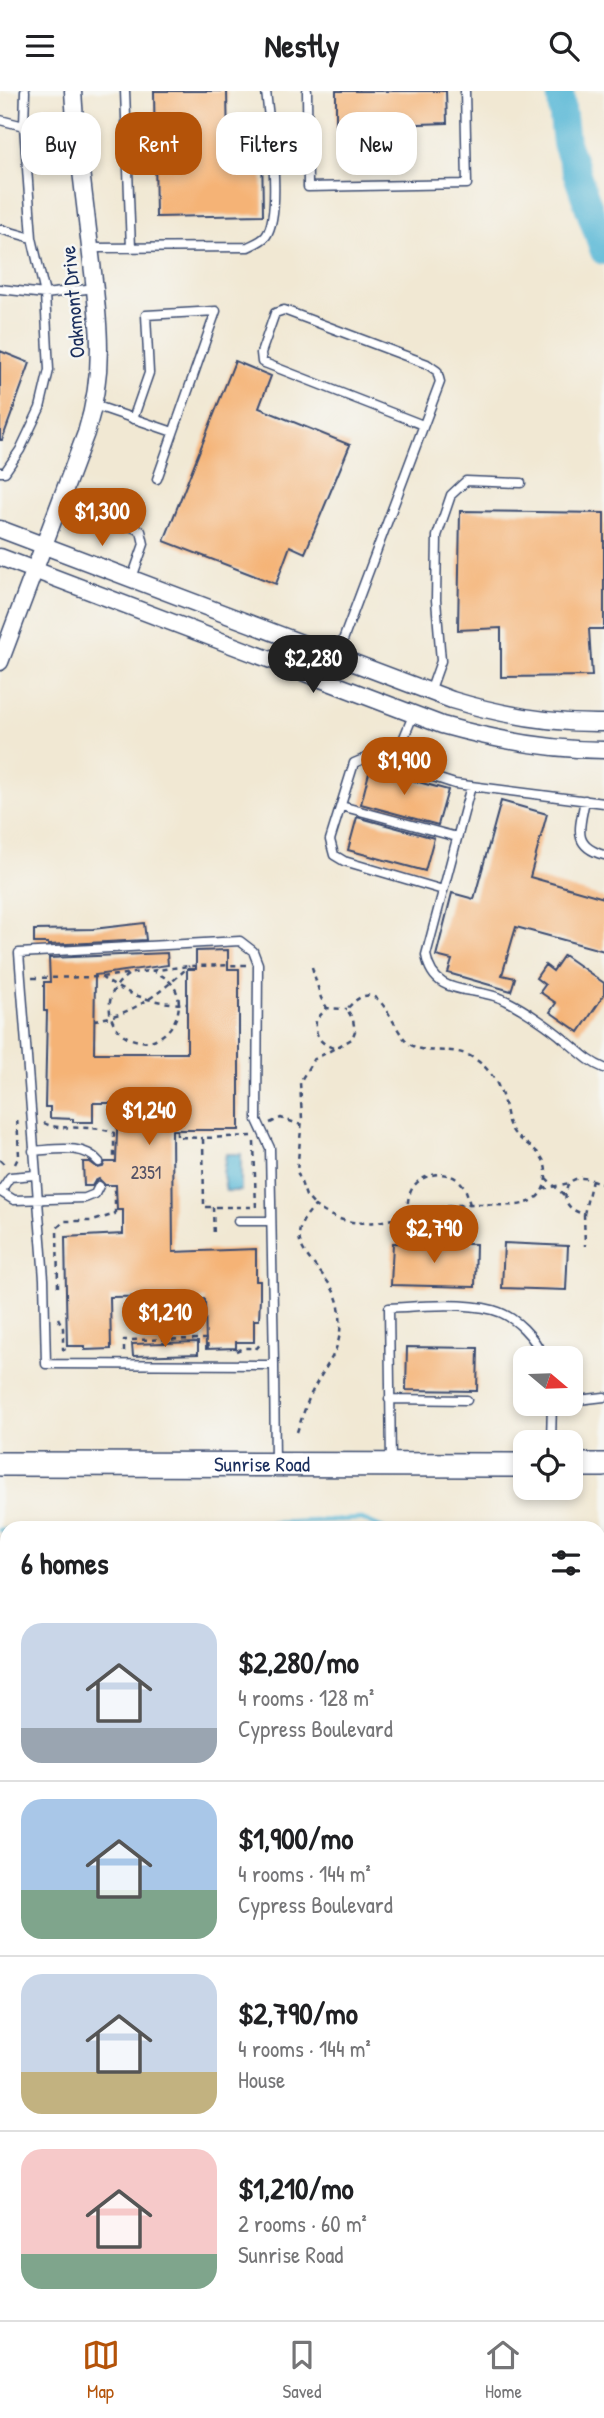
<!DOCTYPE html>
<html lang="en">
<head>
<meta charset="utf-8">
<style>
	:root { --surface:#fff; --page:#f6f6f6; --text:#202124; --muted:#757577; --line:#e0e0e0; --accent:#b45309 }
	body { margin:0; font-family:"Patrick Hand",sans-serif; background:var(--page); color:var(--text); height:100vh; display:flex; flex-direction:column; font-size:26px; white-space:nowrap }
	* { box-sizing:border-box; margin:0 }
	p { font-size:23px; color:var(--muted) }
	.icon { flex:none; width:38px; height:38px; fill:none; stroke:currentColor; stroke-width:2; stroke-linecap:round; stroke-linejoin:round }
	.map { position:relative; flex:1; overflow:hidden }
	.panel { position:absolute; left:0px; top:1430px; width:606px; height:800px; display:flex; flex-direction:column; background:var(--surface); border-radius:21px 21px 0 0; box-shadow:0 4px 10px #0003 }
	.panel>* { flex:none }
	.guide { position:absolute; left:21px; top:21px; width:564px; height:63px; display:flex; gap:14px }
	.needle { width:46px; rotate:109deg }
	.buttons { position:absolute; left:513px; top:1255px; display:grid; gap:14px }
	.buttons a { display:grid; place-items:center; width:70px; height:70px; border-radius:14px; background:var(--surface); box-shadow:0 4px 10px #0003; font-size:35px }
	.price { position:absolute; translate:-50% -60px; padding:0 16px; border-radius:24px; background:var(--accent); color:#fff; font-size:23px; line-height:46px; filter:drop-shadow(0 2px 4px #0008) }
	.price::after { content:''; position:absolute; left:50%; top:42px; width:21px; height:16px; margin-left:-10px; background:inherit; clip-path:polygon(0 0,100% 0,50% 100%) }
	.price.active { background:#222; color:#fff }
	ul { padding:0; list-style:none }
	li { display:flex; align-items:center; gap:21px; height:175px; padding:0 21px }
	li+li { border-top:2px solid var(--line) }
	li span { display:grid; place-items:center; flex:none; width:196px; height:140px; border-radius:21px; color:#555 }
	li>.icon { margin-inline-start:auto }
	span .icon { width:84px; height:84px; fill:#fffc; stroke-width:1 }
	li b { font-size:30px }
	h2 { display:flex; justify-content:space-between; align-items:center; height:84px; padding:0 21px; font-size:30px }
	.tag { padding:0 24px; border-radius:21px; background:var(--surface); box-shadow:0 4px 10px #0003; font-size:24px; line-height:63px }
	.tag.active { background:var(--accent); color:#fff }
	header { display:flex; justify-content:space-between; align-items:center; height:91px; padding:0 21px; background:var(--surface); font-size:32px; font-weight:800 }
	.tabs { display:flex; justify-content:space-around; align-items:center; height:98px; border-top:2px solid var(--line); background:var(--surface); font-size:19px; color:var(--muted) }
	.tabs a { display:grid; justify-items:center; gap:4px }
	.tabs .active { color:var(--accent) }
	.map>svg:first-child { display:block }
</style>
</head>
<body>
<header><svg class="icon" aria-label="menu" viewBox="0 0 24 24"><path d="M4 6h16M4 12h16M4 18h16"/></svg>Nestly<svg class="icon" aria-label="search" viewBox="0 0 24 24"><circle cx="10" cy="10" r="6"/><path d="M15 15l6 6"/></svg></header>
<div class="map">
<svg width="604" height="2229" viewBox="0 0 604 2229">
	<rect width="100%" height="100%" fill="#f6f6f2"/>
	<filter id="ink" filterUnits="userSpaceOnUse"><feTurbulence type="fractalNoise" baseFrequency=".0143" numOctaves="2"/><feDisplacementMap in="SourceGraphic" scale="14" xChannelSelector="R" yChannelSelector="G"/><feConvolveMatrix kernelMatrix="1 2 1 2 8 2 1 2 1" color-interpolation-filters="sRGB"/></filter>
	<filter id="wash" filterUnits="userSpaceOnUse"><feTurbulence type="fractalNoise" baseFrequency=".00686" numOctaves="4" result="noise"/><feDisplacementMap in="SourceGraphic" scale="28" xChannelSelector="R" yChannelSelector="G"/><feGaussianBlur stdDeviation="1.57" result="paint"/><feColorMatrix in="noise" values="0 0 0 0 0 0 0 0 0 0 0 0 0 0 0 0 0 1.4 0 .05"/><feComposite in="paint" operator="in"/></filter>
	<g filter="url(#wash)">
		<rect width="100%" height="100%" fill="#f1e8d3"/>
		<path fill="#57b7d6" stroke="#39739a" stroke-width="2" d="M226,1063H241V1100H226L223,1083Z
			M599,2191H604V2229H396L394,2223L598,2222Z"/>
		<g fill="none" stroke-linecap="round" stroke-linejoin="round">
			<path stroke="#57b7d6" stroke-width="4.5" d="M163,1437L362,1428L383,1437
				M0,1439H7
				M598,1526L604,1528"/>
			<path stroke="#57b7d6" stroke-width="28" d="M560,0L566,52L604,160"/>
		</g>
		<g id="blocks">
			<path fill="#f5b376" d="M154,0H227L228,54L262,53L263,124L156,126Z
				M336,0H446L447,32L336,36Z
				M0,260L30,272L2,349H0Z
				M235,270L271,285L259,317L350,354L305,462L290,455L276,493L164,450Z
				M460,420L604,422V538H589L592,585L501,586V537L458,539Z
				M370,678L448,699L438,734L361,713Z
				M501,710L547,723L530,786L604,807V860L516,836L502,884L515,887L511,900L448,882L452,869L436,865L452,802L474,808Z
				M357,726L434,747L425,780L348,759Z
				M144,832L146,849L48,854V852H34V839L93,838Z
				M228,859V878H239V1039H172L173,1161L256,1158V1190H260V1207L259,1229H254V1251H236V1257L206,1258L205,1208L177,1209V1205L110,1206L111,1258L85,1259V1255H67L65,1146L123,1143V1119H117L116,1094H105L99,1088L95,1090L92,1095H84L83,1071H90L98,1077L103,1076L105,1071H116L118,1012H93V1031H73V1028L50,1027V1016H45L47,920H44V891H50L49,867L167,862L168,874L95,884L94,962H187V878H196V860Z
				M564,864L604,892V904L579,941L550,921L556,912L540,901L545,894L536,887L545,874L553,880Z
				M393,1152L476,1153L475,1196L391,1194Z
				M504,1152L568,1155L566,1199L502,1197Z
				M198,1251V1263L133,1265L132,1253Z
				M407,1256L478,1257L477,1300L406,1299Z"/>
		</g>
	</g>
	<g filter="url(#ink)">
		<use href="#blocks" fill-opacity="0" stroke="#3b4b70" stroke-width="2"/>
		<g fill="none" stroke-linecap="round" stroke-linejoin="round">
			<defs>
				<path id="lane" d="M125,0L131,157
					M307,0L308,96L467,93L465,0
					M0,29L24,35L25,0
					M0,138L32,147
					M90,157L248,156C254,153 262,150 266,145C283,121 269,31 266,0
					M0,198L45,203L95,197
					M94,314L173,341
					M133,328L149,282L146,224L216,220L157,388
					M0,381H5L20,359L40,317L49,279L45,203L32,147L24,35L75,29
					M104,424L141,440L144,453L132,487
					M337,565L440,291L437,280L427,273L284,219L275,222L261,262L262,271L423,334
					M430,601L441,570L436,509L437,445L451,404L466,390L521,392
					M414,622L393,673L455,693L604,712
					M393,673L366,667L354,672L330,749L334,764L344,770L443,799
					M471,695L426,864C434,909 475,893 507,910C525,919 550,936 565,949C579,960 587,970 604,977
					M585,709C580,736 571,755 604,764
					M341,715L457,746
					M33,1060C54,1059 84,1052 99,1071
					M0,1101L10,1086L35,1084
					M1,1101L14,1109L85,1107L95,1103L99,1095
					M238,1130H271
					M274,1274L270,1057L257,1029L258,873L253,860L240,850L19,862L44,1188L46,1273L274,1274L275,1372
					M389,1308L467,1309
					M570,1310L604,1306
					M551,1351L552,1312
					M391,1373L389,1217C420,1215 463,1211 493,1219C516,1225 535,1247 544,1267
					M598,1677L604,1680
					M598,1791L604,1793
					M598,1909L604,1911
					M598,2030L604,2031
					M598,2117L604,2118
					M103,2229L104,2222"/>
				<path id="street" d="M0,438L452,609C502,624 551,633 604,632
					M0,466L442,634C496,649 548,659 604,659
					M0,571L86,342C107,275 98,224 90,156C85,114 80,71 75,29L73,0"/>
				<g id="secondary">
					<path id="s1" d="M0,1373L525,1374"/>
					<path d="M570,1374H604"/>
				</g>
			</defs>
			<use href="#lane" stroke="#3b4b70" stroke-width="11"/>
			<use href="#street" stroke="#3b4b70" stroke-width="19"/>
			<use href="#secondary" stroke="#3b4b70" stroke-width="26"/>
			<path stroke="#3b4b70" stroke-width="2.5" stroke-dasharray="5 5" stroke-linecap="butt" d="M312,876L321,907L327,917
				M128,884C115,893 108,905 110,921C111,930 117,939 124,944C167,972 206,900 154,881
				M101,886C125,904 157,913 187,913
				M32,887L101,886L189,875L246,874
				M94,929C133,924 162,901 189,875
				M333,957C318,951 315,944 316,929L327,917L347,918
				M177,1010V1046L203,1047
				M44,1032C60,1041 91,1032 114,1042V1071
				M270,1032L281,1027L301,1034
				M252,1045L203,1047L204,1116H256
				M254,1051L256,1118
				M0,1069L6,1075
				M15,1073L19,1065L17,1025
				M546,1087L564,1104
				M592,1089L584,1123C567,1119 561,1108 569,1092C580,1082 592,1089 604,1094
				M543,1098L569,1092
				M213,1116L214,1146
				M408,1122C407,1113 408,1104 413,1096C424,1081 450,1078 462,1093C467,1099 468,1107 470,1114
				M584,1123L585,1155
				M58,1196L57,1137L65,1130H93L115,1123V1094
				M58,1227L63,1237V1258L69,1260
				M236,1260L243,1257H257L261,1252
				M124,1261V1249L207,1248L208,1261
				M297,1341C301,1329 305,1317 310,1305C326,1270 346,1260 339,1216C332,1174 271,1158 315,1115C359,1147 394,1125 443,1116C454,1114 468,1113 480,1113C500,1113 532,1121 543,1098C547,1090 547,1079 544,1071C539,1058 523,1052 514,1042C507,1033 506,1022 504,1012C500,994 490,978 475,968C452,953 433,965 413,955C390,944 383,876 347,918L353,929L355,940L352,948L313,969L300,991L302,1028L297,1080L306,1105L315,1115"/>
			<use href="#lane" stroke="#fff" stroke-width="8"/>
			<use href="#street" stroke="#fff" stroke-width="16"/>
			<use href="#secondary" stroke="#fff" stroke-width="23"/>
		</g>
	</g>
	<g text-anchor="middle" stroke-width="5" stroke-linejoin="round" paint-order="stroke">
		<g font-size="18" fill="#525064">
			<text x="146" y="1088">2351</text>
		</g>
		<g font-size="21" fill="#1b2f5e" stroke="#f6f6f2">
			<text transform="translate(73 211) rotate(-95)" y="7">Oakmont Drive</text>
			<text dy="7" stroke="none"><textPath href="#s1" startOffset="262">Sunrise Road</textPath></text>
		</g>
	</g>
</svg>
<div class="buttons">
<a><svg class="needle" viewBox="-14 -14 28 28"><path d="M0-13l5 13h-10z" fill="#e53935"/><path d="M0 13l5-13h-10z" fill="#757577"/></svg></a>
<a><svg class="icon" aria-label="locate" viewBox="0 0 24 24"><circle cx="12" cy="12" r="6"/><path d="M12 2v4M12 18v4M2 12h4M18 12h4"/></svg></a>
</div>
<b class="price" style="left:102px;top:457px">$1,300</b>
<b class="price active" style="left:313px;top:604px">$2,280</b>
<b class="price" style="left:404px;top:706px">$1,900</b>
<b class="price" style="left:149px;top:1056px">$1,240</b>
<b class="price" style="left:434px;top:1174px">$2,790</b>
<b class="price" style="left:165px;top:1258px">$1,210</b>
<div class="guide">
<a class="tag">Buy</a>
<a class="tag active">Rent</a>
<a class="tag">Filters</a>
<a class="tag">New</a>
</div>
<section class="panel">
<h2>6 homes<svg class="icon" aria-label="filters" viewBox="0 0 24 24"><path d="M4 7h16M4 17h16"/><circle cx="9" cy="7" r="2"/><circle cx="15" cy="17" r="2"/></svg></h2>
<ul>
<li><span style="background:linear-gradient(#c9d6e8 75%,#9aa5b1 0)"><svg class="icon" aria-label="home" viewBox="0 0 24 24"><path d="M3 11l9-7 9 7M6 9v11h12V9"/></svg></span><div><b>$2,280/mo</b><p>4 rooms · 128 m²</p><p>Cypress Boulevard</p></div></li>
<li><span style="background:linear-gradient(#a9c7e8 65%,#7fa58c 0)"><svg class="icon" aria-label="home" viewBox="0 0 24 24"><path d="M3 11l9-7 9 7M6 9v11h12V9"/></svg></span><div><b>$1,900/mo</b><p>4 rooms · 144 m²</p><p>Cypress Boulevard</p></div></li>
<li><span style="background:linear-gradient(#c9d6e8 70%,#c2b280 0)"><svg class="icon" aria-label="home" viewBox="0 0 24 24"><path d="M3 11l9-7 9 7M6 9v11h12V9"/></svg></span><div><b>$2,790/mo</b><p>4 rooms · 144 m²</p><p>House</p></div></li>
<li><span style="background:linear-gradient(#f6c9c9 75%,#7fa58c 0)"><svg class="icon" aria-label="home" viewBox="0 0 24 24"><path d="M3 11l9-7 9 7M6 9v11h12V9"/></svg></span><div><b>$1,210/mo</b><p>2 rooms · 60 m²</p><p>Sunrise Road</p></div></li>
</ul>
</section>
</div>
<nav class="tabs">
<a class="active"><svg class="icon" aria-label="map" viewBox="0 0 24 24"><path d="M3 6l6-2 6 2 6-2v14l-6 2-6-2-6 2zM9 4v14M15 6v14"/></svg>Map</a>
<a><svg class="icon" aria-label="saved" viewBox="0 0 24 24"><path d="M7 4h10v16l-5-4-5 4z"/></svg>Saved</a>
<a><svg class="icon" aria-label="home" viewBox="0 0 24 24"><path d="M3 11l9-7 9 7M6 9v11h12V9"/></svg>Home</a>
</nav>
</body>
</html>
